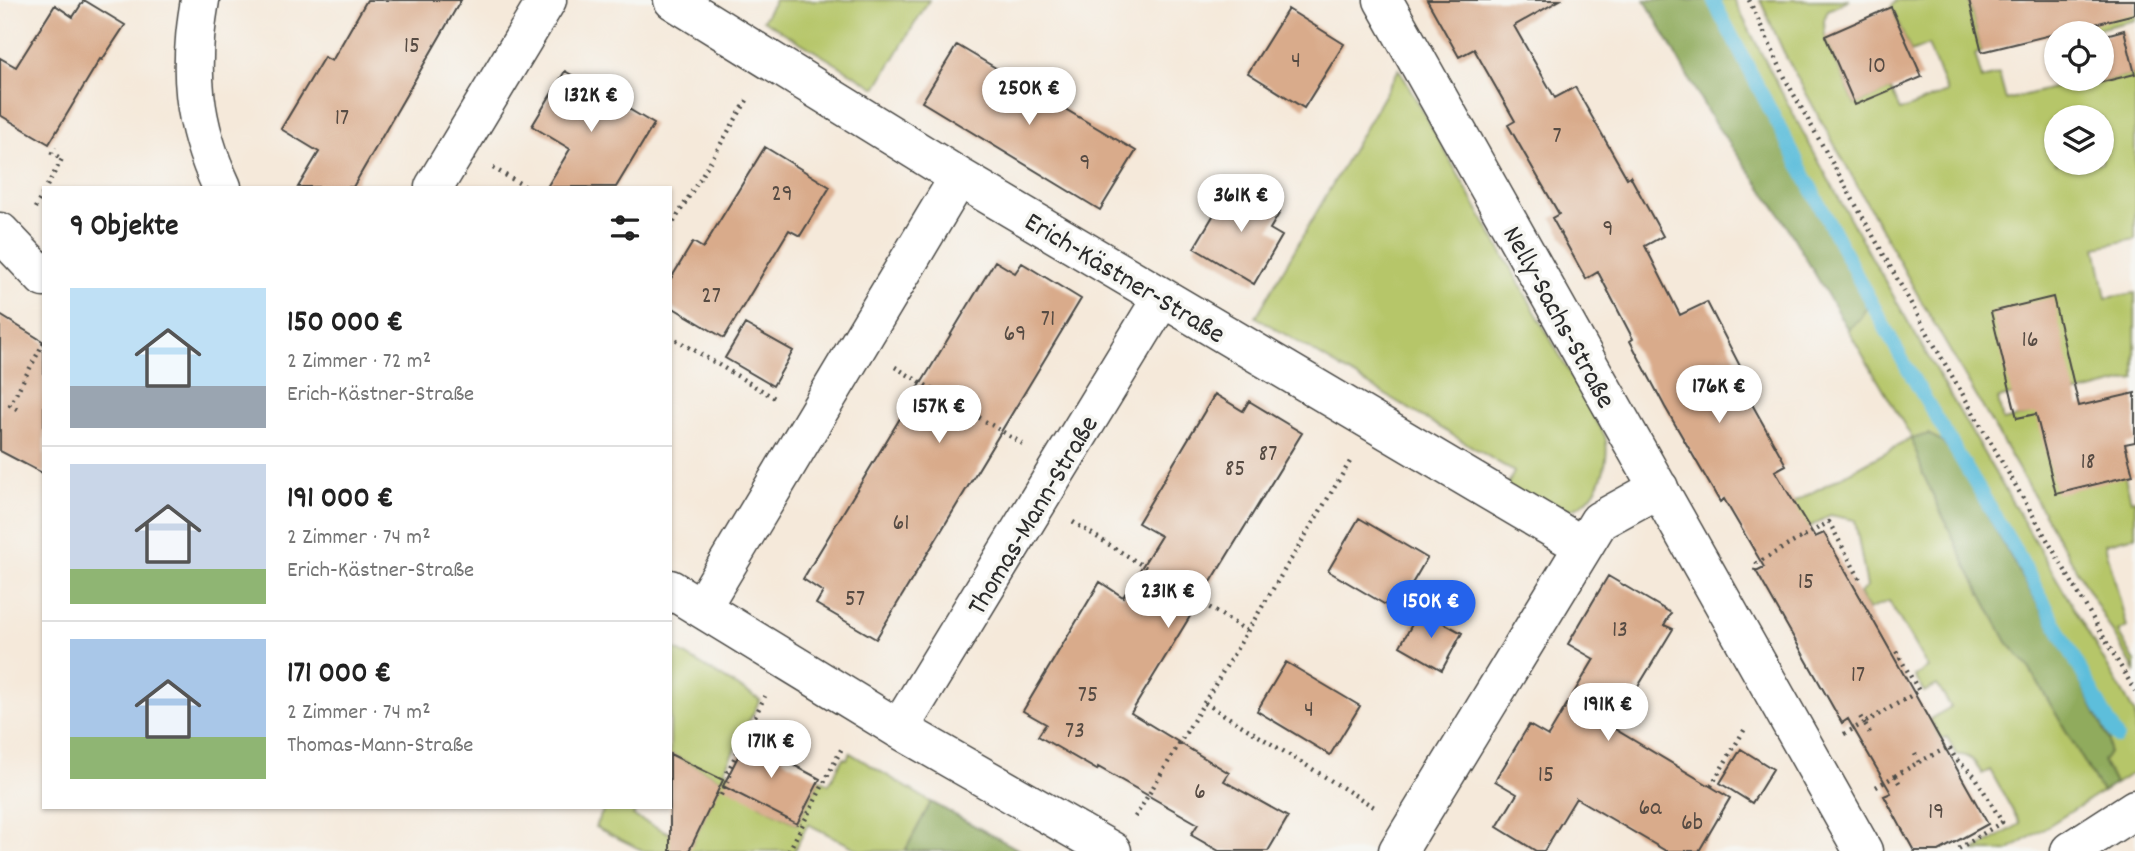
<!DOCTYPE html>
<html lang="de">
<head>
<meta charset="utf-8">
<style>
	:root { --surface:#fff; --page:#f2f2f2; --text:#222; --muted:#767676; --line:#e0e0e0; --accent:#2563eb }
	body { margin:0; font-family:Dekko,sans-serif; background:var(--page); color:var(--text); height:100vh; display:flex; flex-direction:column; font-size:26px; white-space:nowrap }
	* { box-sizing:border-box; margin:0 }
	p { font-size:23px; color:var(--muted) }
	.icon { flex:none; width:38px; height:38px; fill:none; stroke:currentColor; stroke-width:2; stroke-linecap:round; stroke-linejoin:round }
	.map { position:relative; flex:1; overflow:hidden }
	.side { position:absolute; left:42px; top:186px; width:630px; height:623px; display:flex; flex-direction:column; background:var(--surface); border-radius:0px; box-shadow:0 2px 5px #0004 }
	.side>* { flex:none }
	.tools { position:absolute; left:2044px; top:21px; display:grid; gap:14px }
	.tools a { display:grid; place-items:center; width:70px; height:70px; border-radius:50%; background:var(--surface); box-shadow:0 2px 5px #0004; font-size:35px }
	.price { position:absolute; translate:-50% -60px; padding:0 16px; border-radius:24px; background:#fff; color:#222; font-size:23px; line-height:46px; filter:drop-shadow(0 2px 4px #0008) }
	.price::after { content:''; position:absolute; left:50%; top:42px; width:21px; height:16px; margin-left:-10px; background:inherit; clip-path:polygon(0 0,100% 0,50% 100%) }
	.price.selected { background:var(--accent); color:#fff }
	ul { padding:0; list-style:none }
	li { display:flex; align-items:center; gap:21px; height:175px; padding:0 28px }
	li+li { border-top:2px solid var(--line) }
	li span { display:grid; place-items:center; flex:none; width:196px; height:140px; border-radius:0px; color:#555 }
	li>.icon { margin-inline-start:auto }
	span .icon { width:84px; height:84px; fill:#fffc; stroke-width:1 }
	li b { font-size:30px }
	h2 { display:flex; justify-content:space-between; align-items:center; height:84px; padding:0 28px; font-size:30px }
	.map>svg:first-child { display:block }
</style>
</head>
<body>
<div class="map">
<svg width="2135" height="851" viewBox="0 0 2135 851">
	<rect width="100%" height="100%" fill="#f6f6f2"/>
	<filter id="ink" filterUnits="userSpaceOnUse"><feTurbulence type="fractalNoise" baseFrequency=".0143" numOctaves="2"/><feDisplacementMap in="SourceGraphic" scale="14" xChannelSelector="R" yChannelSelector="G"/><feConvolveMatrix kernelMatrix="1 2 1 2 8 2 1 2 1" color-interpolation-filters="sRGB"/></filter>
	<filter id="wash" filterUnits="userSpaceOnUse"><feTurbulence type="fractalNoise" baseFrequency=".00686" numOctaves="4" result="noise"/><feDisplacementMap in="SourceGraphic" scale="28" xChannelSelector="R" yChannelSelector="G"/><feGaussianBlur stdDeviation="1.57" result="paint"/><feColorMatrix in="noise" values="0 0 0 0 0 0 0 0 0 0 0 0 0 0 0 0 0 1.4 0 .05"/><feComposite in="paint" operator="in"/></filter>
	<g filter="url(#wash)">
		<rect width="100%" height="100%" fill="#f5e9da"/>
		<path fill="#b6c669" stroke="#70784a" stroke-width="2" fill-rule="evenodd" d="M775,0H929L876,88L763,20Z
			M1710,0H1734C1857,244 1999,477 2135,714V771L2115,784L2103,761L2109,752V740L2074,669L1957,461L1913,439L1923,474L1966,565L2007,642L2028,666L2102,792L2008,851H1974L2020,824L1990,770L1982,774C1976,763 1971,754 1957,755L1947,737L1941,739L1930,719L1951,707L1937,685L1924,692L1915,676L1928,668L1889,601L1868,610L1859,593L1867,587L1855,520L1830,515L1808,528L1778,511L1912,438L1848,330L1860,318L1868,305L1815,208Z
			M1760,0H1849L1828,10L1824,20L1825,36L1855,105L1891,89L1900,111L1947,92L1928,45L1911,52L1891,7L1896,0H1969L1982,52L1975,54L1982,79L1999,74L2006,100L2076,82L2078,88L2135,74V239L2096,247L2106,298L2135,293V379L2070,395L2125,477L2131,500L2135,499V536L2105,544L2127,627L2118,632L2135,662V671L1920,299L1786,57ZM2056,117H2102V163H2056ZM2022,393L2028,415L2003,421L1998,399Z
			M2135,0V20L2081,33L2079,28Z
			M1399,69L1605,436C1612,463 1596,511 1561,510C1542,510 1523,496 1506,488L1514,472L1256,317Z
			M670,646L760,700L724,770L766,791L759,804L797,824L820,779L829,784L843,758L847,759L850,753L931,802L905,851H861L808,824L794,851H644L595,827L605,807H637L633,816L692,844L722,780L670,754Z"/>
		<path fill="#90ab5d" stroke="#5e6b44" stroke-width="2" d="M1645,0H1710L1815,208L1868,305L1860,318L1848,330L1778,211L1711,118Z
			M1928,434L1942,441L1957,461L2074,669L2109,740V752L2103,761L2115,784L2102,792L2028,666L2007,642L1966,565L1923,474L1912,439Z
			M931,802L1021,851H905Z"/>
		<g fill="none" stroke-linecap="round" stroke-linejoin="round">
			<path stroke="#5dbedb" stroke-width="14" d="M1713,0L1857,276L1908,370L2017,553L2117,737"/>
		</g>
		<g id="blocks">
			<path fill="#d9ab8b" d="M84,0L125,25L102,60L100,59L49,144L0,115V58L16,67L55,5L73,17Z
				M367,0H461L353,187H298L319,152L281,129L324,57L332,61Z
				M1427,0H1560L1514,26L1555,98L1575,87L1627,178L1630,176L1663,236L1645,246L1680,315L1707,302L1741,368L1734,372L1786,465L1775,471L1815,537L1824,533L1988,824L1939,851H1914L1884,796L1891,793L1848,719L1842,723L1756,571L1764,567L1724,499L1720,502L1665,407L1630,341L1633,339L1598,272L1586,279L1552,218L1559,214L1508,125L1515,121L1474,49L1459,57Z
				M1969,0H2135V14L1982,52Z
				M1891,7L1922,77L1855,105L1825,36Z
				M1288,9L1344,44L1304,108L1248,73Z
				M2124,30L2135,74L2078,88L2075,79H2102V36Z
				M957,45L1136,151L1100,210L922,102Z
				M565,71L654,124L616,187H547L570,149L532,126Z
				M765,147L830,187L800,236L789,230L724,338L670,306V280L693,242L703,248Z
				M1232,184L1280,212L1270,229L1282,236L1254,284L1194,248Z
				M995,261L1015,273L1022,263L1081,299L876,639L816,604L823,592L803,579Z
				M2053,297L2079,406L2135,393V442L2125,444L2133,475L2056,494L2036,414L2017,418L1991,312Z
				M0,315L44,342V474L0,451Z
				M745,324L793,351L773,386L725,358Z
				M1215,394L1243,411L1249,401L1302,433L1131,713L1229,773L1224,781L1288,817L1268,851H1219L1191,835L1198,824L1098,767L1097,770L1038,736L1046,724L1023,711L1100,582L1123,597L1161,536L1138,523Z
				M1359,518L1427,558L1396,611L1328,571Z
				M1608,576L1671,613L1664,625L1673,629L1613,728L1730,798L1699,851H1666L1576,798L1544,851H1536L1497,827L1517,794L1495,781L1529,725L1548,736L1594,659L1568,644Z
				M1420,610L1462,633L1442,670L1400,646Z
				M1286,662L1360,706L1330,755L1257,711Z
				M749,735L785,753L782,759L820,779L797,824L723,786Z
				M1741,749L1773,769L1752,803L1720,783Z
				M670,754L723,780L689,851H670Z"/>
		</g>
	</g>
	<g filter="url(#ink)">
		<use href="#blocks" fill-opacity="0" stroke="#494845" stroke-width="2"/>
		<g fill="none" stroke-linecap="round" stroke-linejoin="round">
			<defs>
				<path id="street" d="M200,0C188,69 192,123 222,187
					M673,0L959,177L1583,546
					M1383,0L1863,851
					M434,187L547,0
					M0,232L44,278
					M670,589L899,729L1112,851
					M701,608L959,177
					M899,729L1162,298
					M1398,851L1599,521L1659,488
					M2070,851L2135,809"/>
			</defs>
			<use href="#street" stroke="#494845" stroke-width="41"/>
			<path stroke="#494845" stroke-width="4.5" stroke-dasharray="2 5" stroke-linecap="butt" d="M1749,0L1788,84L1941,357L2135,691
				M493,168L526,187
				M47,186L62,159L52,153L55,147
				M35,208L44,192
				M670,228L749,97
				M670,336L778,400
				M895,367L1023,444
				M17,409L10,405L44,342
				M1073,522L1247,631
				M1804,536L1829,522L1862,583
				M1755,571L1757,563L1804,536L1808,541
				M1205,703L1374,807
				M1870,733L1864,723L1919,691L1896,651L1892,653
				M1844,734L1864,723L1858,713
				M1919,762L1949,747L1955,758L1975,776L2002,822L1955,851
				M1895,776L1919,762L1915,754
				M1711,786L1746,727
				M1876,787L1895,776L1901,786
				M716,794L720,797L730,776L726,775L765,696
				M1135,817L1351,460
				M789,851L843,746"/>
			<use href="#street" stroke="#fff" stroke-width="38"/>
		</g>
	</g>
	<g text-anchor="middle" stroke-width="7" stroke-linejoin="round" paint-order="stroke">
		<g font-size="24" fill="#564b43">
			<text x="412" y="52">15</text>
			<text x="1296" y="67">4</text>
			<text x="1877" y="72">10</text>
			<text x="342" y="124">17</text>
			<text x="1557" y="142">7</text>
			<text x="1085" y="169">9</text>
			<text x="782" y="200">29</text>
			<text x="1608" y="235">9</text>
			<text x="711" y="302">27</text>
			<text x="1048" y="325">71</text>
			<text x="1015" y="340">69</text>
			<text x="2030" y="346">16</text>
			<text x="1268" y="460">87</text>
			<text x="2088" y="468">18</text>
			<text x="1235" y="475">85</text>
			<text x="901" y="529">61</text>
			<text x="1806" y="588">15</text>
			<text x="855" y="605">57</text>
			<text x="1620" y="636">13</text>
			<text x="1858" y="681">17</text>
			<text x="1088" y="701">75</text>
			<text x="1309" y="716">4</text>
			<text x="1075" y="737">73</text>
			<text x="1546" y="781">15</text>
			<text x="1200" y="798">6</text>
			<text x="1650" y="814">6a</text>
			<text x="1936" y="818">19</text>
			<text x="1692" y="829">6b</text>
		</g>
		<g font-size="28" fill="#2b2b2b" stroke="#f6f6f2">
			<text transform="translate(1126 276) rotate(31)" y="10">Erich-Kästner-Straße</text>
			<text transform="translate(1561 316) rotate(61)" y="10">Nelly-Sachs-Straße</text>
			<text transform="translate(1031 514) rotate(-59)" y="10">Thomas-Mann-Straße</text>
		</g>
	</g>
</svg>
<div class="tools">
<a><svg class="icon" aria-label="locate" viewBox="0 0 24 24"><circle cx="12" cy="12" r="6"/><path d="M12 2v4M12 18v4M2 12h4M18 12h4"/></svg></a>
<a><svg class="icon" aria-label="layers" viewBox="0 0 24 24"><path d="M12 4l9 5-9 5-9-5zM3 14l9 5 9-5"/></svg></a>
</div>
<b class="price" style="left:1029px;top:127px">250K €</b>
<b class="price" style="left:591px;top:134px">132K €</b>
<b class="price" style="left:1241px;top:234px">361K €</b>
<b class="price" style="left:1719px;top:425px">176K €</b>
<b class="price" style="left:939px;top:445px">157K €</b>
<b class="price" style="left:1168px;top:630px">231K €</b>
<b class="price selected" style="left:1431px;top:640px">150K €</b>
<b class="price" style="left:1608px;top:743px">191K €</b>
<b class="price" style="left:771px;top:780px">171K €</b>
<section class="side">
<h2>9 Objekte<svg class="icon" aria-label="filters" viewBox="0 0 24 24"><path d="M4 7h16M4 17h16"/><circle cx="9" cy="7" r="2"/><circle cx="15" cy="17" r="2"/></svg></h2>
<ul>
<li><span style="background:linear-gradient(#bfe0f5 70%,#9aa5b1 0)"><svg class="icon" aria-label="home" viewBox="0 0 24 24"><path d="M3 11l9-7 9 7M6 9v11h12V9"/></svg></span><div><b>150 000 €</b><p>2 Zimmer · 72 m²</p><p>Erich-Kästner-Straße</p></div></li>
<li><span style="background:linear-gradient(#c9d6e8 75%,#8fb573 0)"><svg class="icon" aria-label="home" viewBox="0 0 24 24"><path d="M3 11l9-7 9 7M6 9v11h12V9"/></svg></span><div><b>191 000 €</b><p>2 Zimmer · 74 m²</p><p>Erich-Kästner-Straße</p></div></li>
<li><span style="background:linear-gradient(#a9c7e8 70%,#8fb573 0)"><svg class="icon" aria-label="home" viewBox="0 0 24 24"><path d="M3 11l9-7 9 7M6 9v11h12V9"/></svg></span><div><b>171 000 €</b><p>2 Zimmer · 74 m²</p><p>Thomas-Mann-Straße</p></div></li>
</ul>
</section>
</div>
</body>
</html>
